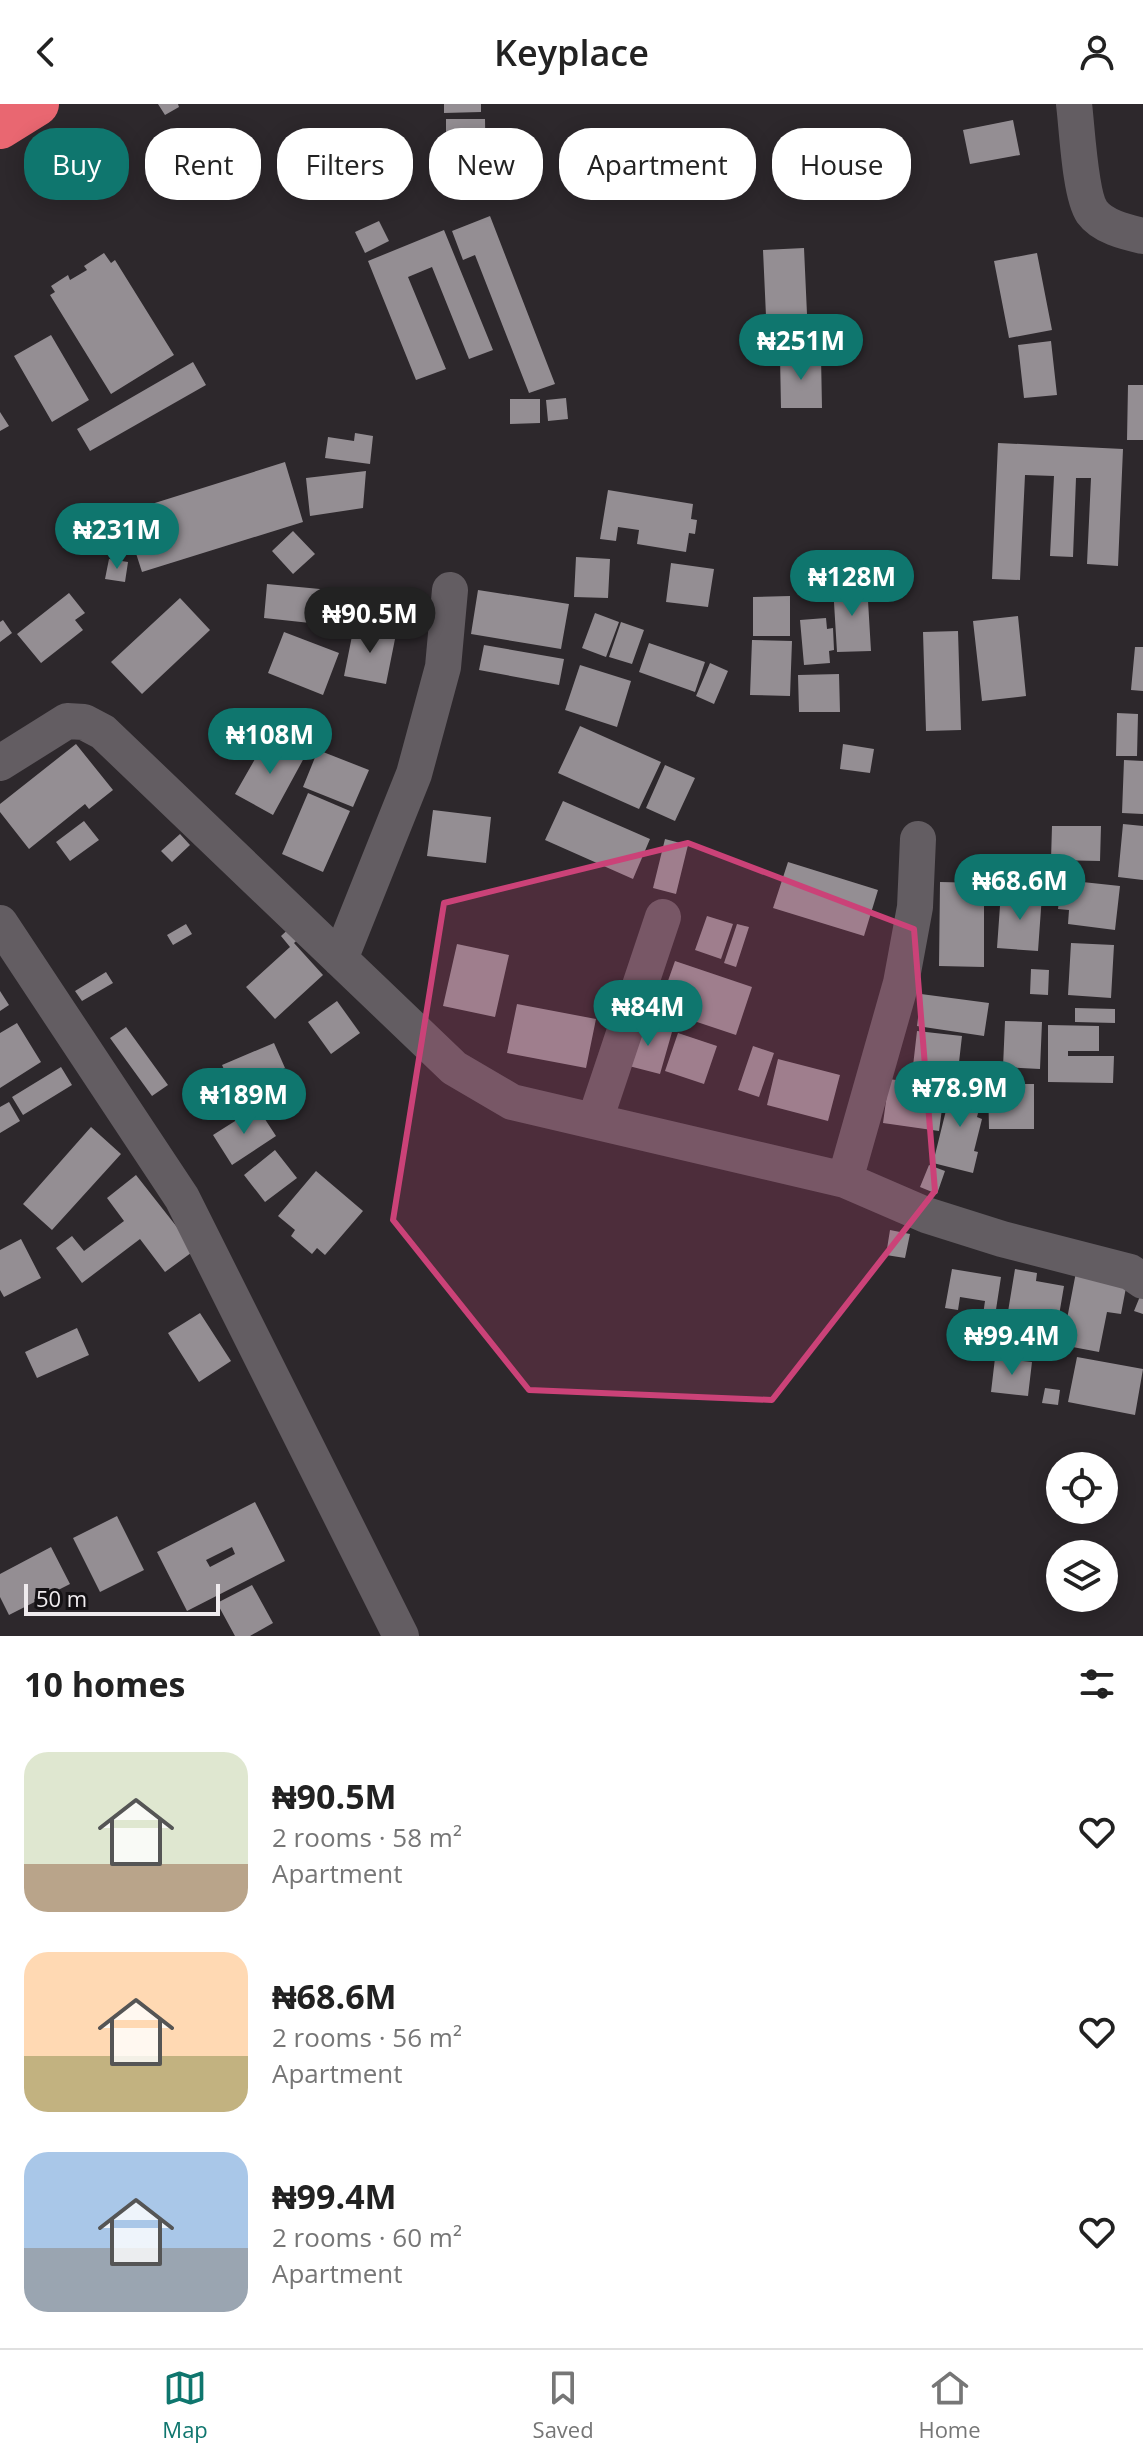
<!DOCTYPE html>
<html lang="en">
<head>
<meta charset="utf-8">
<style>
	:root { --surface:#fff; --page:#f6f6f6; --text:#222; --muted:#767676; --line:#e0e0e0; --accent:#0f766e }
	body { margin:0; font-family:"Open Sans",sans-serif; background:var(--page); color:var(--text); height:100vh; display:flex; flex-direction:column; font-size:30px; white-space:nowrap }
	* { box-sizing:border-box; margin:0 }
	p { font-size:26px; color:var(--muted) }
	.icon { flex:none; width:44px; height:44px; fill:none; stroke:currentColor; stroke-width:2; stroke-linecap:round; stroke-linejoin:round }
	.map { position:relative; height:1532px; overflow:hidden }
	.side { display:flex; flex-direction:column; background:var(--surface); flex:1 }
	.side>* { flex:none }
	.guide { position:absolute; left:24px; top:24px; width:1096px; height:72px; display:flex; gap:16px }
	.fabs { position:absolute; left:1046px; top:1348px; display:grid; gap:16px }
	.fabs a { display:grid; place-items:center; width:72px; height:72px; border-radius:50%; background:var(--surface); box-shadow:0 4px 20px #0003; font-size:40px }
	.scale { position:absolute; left:24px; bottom:20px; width:196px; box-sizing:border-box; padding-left:8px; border:4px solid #efebee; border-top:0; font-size:22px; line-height:28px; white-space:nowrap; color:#efebee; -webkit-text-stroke:6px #141114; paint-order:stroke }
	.price { position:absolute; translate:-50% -68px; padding:0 18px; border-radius:28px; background:var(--accent); color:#fff; font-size:26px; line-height:52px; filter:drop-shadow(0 2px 4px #0008) }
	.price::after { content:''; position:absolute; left:50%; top:48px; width:24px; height:18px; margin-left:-12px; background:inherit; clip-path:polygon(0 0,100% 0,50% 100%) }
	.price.current { background:#222; color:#fff }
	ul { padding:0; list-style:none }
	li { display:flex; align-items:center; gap:24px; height:200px; padding:0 24px }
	li span { display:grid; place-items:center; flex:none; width:224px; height:160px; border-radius:24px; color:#555 }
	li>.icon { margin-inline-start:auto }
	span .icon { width:96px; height:96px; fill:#fffc; stroke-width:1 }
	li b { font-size:34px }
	h2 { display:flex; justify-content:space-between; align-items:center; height:96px; padding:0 24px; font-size:34px }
	.pill { padding:0 28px; border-radius:32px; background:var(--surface); box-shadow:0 4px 20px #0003; font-size:28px; line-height:72px }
	.pill.current { background:var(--accent); color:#fff }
	header { display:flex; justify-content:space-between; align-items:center; height:104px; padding:0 24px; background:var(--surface); font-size:36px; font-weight:600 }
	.menu { display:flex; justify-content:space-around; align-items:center; height:112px; border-top:2px solid var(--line); background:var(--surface); font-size:22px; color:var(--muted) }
	.menu a { display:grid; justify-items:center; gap:4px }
	.menu .current { color:var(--accent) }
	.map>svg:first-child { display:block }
</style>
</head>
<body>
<header><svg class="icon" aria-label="back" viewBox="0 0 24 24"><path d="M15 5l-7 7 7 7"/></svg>Keyplace<svg class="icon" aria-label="person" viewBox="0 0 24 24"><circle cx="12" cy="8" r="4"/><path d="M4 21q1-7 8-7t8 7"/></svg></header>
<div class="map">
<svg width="1143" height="1532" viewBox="0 0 1143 1532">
	<rect width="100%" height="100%" fill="#2d282c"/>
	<path fill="#948e93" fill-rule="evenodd" d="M158,0H178L179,3L165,11Z
		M444,0H481V8L444,9Z
		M446,15H485L486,73H446Z
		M1013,16L1020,51L970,60L963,26Z
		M490,112L555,280L529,289L475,151L463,156L452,127Z
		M379,117L389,137L365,149L355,128Z
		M444,126L493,246L469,255L432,163L408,173L446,265L416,276L368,157Z
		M804,144L808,232L767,234L763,146Z
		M104,149L111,159L115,156L174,251L111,290L50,191L55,188L51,182L68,171L70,176L87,166L84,162Z
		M1037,149L1052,226L1009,234L994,157Z
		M51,231L89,296L52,318L14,252Z
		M1051,237L1057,291L1024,294L1018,241Z
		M780,252H821L822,304H781Z
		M193,258L206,281L90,347L77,325Z
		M1128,281H1143V336H1127Z
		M566,294L568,315L548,317L546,296Z
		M510,295H540V319L510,320Z
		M0,308L9,322L0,327Z
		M355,329L373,332L370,360L325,354L328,333L354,337Z
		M998,339L1123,345L1118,462L1087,460L1091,374H1076L1073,453L1050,452L1054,372L1025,371L1020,476L992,475Z
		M285,358L303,418L142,468L123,409Z
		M366,367L363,404L310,412L306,374Z
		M608,386L693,400L691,415L697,416L695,430L689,429L686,448L637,440L639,426L618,423L616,437L600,435Z
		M293,427L315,450L293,470L272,447Z
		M576,453L610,455L608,494L574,493Z
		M109,455L128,458L125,478L105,475Z
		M671,459L714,465L708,503L666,498Z
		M267,480L341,487L338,522L264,514Z
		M867,480L871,547L837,548L833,482Z
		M478,486L569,500L561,545L471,530Z
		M69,489L85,509L75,516L83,526L41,559L17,530Z
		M790,492V532H753V493Z
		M180,494L210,526L142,590L111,558Z
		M595,509L619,518L606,553L582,544Z
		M1018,512L1026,592L982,597L973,517Z
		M826,514L827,525L833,524L834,546L829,547L830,559L804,561L800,516Z
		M3,516L12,529L0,538V518Z
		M621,518L644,526L632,560L609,553Z
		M354,522L396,530L386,580L344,572Z
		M958,527L961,626L926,627L923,528Z
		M284,528L339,549L323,591L268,569Z
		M752,536L792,537L790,592L750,591Z
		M649,539L705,558L695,588L639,568Z
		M484,541L564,555L559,581L479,566Z
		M1135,543H1143V587L1131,586Z
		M710,559L728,567L714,600L696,592Z
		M580,561L631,577L617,623L565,606Z
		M839,570L840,608H799L798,571Z
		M1117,609L1138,610L1137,652H1116Z
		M580,622L661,658L639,705L558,669Z
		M267,634L304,654L273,711L235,690Z
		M76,640L113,686L89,705L85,700L29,745L0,708V700Z
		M843,640L874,645L870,669L840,665Z
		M318,646L369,666L353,703L303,683Z
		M1124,656L1143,657V710L1122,709Z
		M665,661L695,674L675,717L646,704Z
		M308,689L350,707L323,768L282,750Z
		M563,697L650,735L633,775L545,736Z
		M433,706L491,713L486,759L427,752Z
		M84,717L99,736L70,757L56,738Z
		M1123,720L1143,722V776L1118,773Z
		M1052,722H1101L1100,757L1051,756Z
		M180,730L190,741L172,758L161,747Z
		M665,735L688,741L676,790L653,784Z
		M788,758L878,786L864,832L773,804Z
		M1073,777L1120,782L1115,826L1068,820L1069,806L1058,805L1060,788L1071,790Z
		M940,778L984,779V863L939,862Z
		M1001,788L1042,791L1038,847L997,844Z
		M707,812L733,820L721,855L695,846Z
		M186,820L192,830L173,841L167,831Z
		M737,820L749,823L736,863L724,859Z
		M293,821L303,831L294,839L323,871L275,915L246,883L290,843L281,832Z
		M1071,839L1114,841L1111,894L1068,891Z
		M457,840L509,851L495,913L443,902Z
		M675,857L752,883L736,931L658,905Z
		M1031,865L1049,866L1048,891L1030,890Z
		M106,868L113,879L82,897L75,887Z
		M0,887L9,901L0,907Z
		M921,890L989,899L984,932L917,922Z
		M337,897L360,929L331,950L308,918Z
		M517,900L596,915L586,964L507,949Z
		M1075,904L1115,905V919L1075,918Z
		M1005,917L1042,918L1040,965L1003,963Z
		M17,919L41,958L0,984V929Z
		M636,919L672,928L660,970L625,961Z
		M1048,921L1099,922V947H1068V952H1114L1113,979L1048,978Z
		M126,923L168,981L152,992L110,934Z
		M917,927L962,932L958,967L913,962Z
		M678,929L717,942L704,980L665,967Z
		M274,939L285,964L234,987L222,961Z
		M753,942L774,949L759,993L738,986Z
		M778,955L840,971L828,1017L767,1001Z
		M61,963L72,981L23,1011L12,993Z
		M954,974L977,979L972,999L980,1001L977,1013L982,1015L974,1047L978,1048L973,1069L933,1059Z
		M889,975L945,983L939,1027L883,1019Z
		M988,980H1034V1025H989Z
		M9,998L20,1017L0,1029V1003Z
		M257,1003L276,1032L232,1061L213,1031Z
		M91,1023L121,1050L52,1126L23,1100Z
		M275,1046L297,1074L265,1098L244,1071Z
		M929,1061L945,1067L937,1090L920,1083Z
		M316,1067L363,1107L325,1151L317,1144L312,1150L291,1132L295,1126L278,1112Z
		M136,1071L195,1146L165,1168L140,1135L82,1179L56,1144L72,1132L84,1147L124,1117L107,1094Z
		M890,1126L910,1130L905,1154L886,1151Z
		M21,1135L41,1174L4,1193L0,1186V1146Z
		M1077,1163L1128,1173L1121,1210L1107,1208L1099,1248L1062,1241Z
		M952,1165L1001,1173L995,1212L983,1211L985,1197L960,1193L958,1206L945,1204Z
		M1015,1165L1037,1169L1036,1177L1064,1182L1055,1235L1005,1226Z
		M1143,1185V1210L1134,1207Z
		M200,1209L231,1257L199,1278L168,1229Z
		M77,1224L89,1251L37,1274L25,1248Z
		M1077,1253L1143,1265L1135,1311L1068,1298Z
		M995,1254L1032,1258L1028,1292L991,1288Z
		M1045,1284L1060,1286L1058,1301L1042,1299Z
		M255,1398L285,1457L187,1507L157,1448ZM232,1443L235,1450L210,1463L206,1456Z
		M117,1412L144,1466L100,1488L73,1434Z
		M51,1443L70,1480L9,1511L0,1493V1470Z
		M252,1481L273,1519L250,1532H235L217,1499Z"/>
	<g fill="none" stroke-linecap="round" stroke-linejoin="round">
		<path stroke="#635d62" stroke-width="36" d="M1074,0C1077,23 1080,91 1092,108C1103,123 1126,128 1143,132
			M0,659L67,617L84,618L103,628L454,964L512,998L845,1076L926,1111L1002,1135L1130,1168L1143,1177
			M0,819L182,1094L401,1532
			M340,855L414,670L443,563L450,486
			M595,1016L663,813
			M845,1076L901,879L915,803L918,735"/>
		<path stroke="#e96771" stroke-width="44" d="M0,23L37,0"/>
	</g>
	<path fill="#cb4278" fill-opacity="0.2" stroke="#cb4278" stroke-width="6" stroke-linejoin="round" d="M688,739L914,825L935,1087L772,1296L529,1286L393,1116L444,799Z"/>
</svg>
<div class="fabs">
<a><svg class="icon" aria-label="locate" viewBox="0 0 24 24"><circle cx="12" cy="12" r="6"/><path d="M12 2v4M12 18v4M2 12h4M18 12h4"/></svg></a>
<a><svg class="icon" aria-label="layers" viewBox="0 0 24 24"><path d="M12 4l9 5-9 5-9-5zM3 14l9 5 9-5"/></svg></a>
</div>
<div class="scale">50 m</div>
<b class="price" style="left:801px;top:278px">₦251M</b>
<b class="price" style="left:117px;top:467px">₦231M</b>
<b class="price" style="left:852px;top:514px">₦128M</b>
<b class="price current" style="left:370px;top:551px">₦90.5M</b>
<b class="price" style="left:270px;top:672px">₦108M</b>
<b class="price" style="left:1020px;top:818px">₦68.6M</b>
<b class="price" style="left:648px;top:944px">₦84M</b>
<b class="price" style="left:960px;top:1025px">₦78.9M</b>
<b class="price" style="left:244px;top:1032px">₦189M</b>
<b class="price" style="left:1012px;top:1273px">₦99.4M</b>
<div class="guide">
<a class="pill current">Buy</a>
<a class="pill">Rent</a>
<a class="pill">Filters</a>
<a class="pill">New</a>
<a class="pill">Apartment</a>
<a class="pill">House</a>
</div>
</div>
<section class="side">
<h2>10 homes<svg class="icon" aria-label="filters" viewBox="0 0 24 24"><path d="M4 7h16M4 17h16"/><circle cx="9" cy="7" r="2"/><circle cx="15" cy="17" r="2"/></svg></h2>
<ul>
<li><span style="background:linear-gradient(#dfe7d0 70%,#b9a48a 0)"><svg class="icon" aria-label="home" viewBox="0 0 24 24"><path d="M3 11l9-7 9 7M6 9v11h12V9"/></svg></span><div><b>₦90.5M</b><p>2 rooms · 58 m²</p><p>Apartment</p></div><svg class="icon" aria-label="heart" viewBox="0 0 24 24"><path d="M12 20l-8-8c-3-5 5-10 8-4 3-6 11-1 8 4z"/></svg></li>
<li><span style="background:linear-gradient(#ffd9b3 65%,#c2b280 0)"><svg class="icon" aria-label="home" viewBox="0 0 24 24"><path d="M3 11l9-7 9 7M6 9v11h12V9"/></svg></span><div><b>₦68.6M</b><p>2 rooms · 56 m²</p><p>Apartment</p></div><svg class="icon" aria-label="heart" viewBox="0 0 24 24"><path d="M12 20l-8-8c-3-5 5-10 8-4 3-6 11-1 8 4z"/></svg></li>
<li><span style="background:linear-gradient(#a9c7e8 60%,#9aa5b1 0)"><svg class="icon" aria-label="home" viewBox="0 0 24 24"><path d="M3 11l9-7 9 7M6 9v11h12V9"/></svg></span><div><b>₦99.4M</b><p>2 rooms · 60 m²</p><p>Apartment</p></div><svg class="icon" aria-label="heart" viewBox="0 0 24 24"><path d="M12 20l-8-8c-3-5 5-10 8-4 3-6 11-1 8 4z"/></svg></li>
</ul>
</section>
<nav class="menu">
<a class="current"><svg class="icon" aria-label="map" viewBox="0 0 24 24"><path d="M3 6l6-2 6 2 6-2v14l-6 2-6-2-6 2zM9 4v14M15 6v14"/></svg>Map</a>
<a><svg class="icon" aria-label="saved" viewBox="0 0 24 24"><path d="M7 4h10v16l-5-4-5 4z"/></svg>Saved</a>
<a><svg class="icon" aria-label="home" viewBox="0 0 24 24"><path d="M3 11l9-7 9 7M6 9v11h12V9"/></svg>Home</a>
</nav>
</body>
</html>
